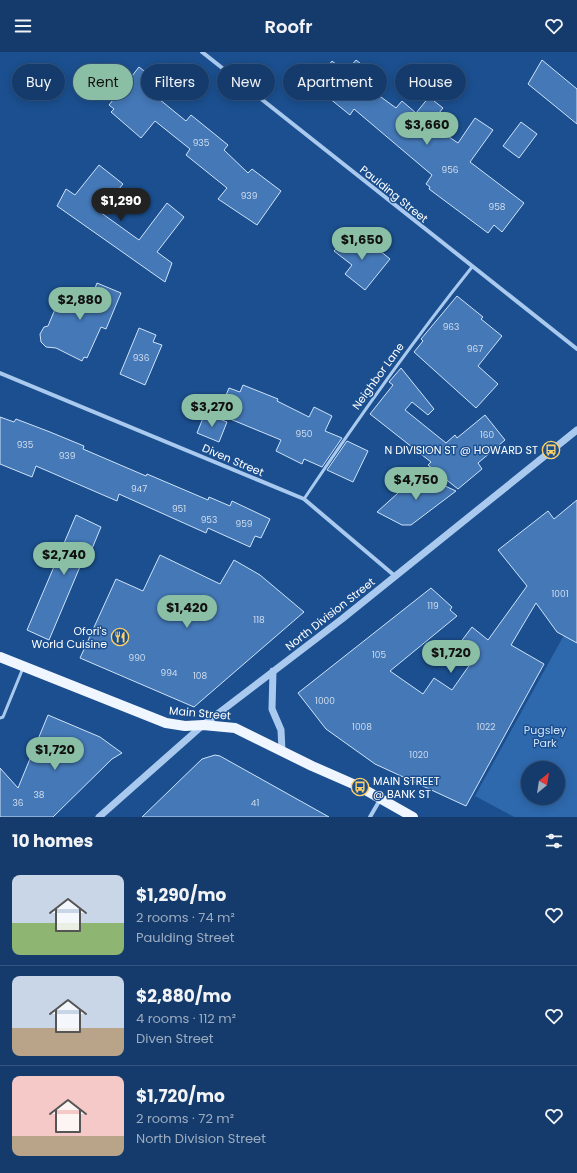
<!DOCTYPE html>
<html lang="en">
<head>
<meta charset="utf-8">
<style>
	:root { --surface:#143b6b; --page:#214673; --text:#f1f3f6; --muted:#9dadc1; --line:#33557e; --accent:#8abfa5 }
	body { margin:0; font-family:Poppins,sans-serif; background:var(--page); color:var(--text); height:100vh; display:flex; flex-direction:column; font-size:15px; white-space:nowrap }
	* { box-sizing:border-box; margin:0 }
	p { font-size:13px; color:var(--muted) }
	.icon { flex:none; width:22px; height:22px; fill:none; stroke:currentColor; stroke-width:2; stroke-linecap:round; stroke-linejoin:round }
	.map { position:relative; height:765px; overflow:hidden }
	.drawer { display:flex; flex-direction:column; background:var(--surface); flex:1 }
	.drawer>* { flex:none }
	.banner { position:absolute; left:12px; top:12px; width:553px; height:36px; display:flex; gap:8px }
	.needle { width:26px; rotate:30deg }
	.buttons { position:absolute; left:521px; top:709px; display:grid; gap:8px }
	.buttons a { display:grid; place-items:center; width:44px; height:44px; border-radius:50%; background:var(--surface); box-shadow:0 2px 10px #0003,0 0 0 1px var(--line); font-size:20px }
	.price { position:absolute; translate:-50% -34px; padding:0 9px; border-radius:14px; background:var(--accent); color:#111; font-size:13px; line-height:26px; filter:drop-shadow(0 1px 2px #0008) }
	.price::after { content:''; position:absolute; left:50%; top:24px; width:12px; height:9px; margin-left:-6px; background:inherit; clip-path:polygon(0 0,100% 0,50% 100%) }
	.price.current { background:#222; color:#fff }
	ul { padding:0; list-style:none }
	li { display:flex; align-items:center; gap:12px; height:100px; padding:0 12px }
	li+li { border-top:1px solid var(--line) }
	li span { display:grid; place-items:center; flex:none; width:112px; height:80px; border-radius:8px; color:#555 }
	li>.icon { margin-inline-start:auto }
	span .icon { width:48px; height:48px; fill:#fffc; stroke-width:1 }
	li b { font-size:17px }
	h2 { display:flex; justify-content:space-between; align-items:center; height:48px; padding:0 12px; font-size:17px }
	.pill { padding:0 14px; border-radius:18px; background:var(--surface); box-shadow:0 2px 10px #0003,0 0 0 1px var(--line); font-size:14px; line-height:36px }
	.pill.current { background:var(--accent); color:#111 }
	header { display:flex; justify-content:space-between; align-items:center; height:52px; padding:0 12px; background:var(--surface); font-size:18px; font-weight:600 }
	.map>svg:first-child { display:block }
</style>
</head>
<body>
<header><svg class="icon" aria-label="menu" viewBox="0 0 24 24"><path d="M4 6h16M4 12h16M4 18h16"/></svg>Roofr<svg class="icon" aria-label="heart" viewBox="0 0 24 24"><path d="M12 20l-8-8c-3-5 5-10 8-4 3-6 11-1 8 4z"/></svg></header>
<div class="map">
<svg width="577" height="765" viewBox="0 0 577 765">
	<rect width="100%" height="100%" fill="#1b4f8f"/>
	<path fill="#2e69ad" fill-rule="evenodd" d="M569,574L577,576V765H514L475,744ZM528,716H558V746H528Z"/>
	<path fill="#4478b7" stroke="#cfe3fa" d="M356,8L379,26L370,37L396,56L402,49L416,61L429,45L443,56L430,72L458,91L475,66L493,78L470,110L524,151L502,180L494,173L488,181L429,137L430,135L426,132L432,123L354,57L350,63L313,33L332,9L346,20Z
		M542,8L577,37V72L528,32Z
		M139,15L162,33L154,43L186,69L191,63L228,93L224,98L248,121L252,117L281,139L257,173L218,147L227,136L186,103L190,97L155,69L141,86L111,60L114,57L109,53Z
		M521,70L537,82L519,106L503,94Z
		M99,113L123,132L100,160L139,188L167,151L184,165L157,200L172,211L165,230L57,154L66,137L75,143Z
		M347,184L363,196L368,189L390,207L365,238L345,222L352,213L334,199Z
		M97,231L121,241L106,277L101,275L87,306L84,305L82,309L56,296L46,295L41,290L40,282L44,275L48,274L63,238L90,249Z
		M457,244L483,265L481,267L502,284L478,314L498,332L476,356L414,300L423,289L421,287Z
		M139,276L156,283L153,290L162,293L145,333L120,322Z
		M401,316L434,357L428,363L412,350L405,358L446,391L455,383L457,386L485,363L505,388L478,411L482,417L458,437L428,413L431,410L370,362L393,333L389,330Z
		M243,333L278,347L277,349L309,365L314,355L332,364L325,379L342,386L322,415L304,407L302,412L276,399L281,388L218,362L229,336L240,340Z
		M205,361L227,370L219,390L197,381Z
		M0,365L14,370L16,367L50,380L84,394L83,397L146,424L147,422L208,448L209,445L230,454L232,449L270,467L261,486L255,484L250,495L208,476L206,481L119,442L117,449L36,414L32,425L0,412Z
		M347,389L368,399L353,430L327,418Z
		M419,422L456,439L411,473H402L377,460Z
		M577,448V591L557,580L536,551L511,593L544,612L466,754L375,712L326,677L298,641L431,536L452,555L450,558L457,564L390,619L423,642L434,626L452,638L473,608L457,595L472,575L488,588L527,534L498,498L548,459L554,467Z
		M76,463L101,475L86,511L82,510L49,588L27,578Z
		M160,503L220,532L234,508L260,523L304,560L194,655L80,606L116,527L143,539Z
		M48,663L100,685L122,701L112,707L53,765H0V716L18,736Z
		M215,703L220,704L329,765H142L202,707Z"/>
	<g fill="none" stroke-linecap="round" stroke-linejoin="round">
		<path stroke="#a9c9ee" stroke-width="3" d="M304,447C357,368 412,290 472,215
			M0,666L3,665L23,616"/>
		<path stroke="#a9c9ee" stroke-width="4" d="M202,0L577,297
			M0,321L304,447L395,524
			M370,765L381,746"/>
		<path stroke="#a9c9ee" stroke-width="7" d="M273,619L272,657L281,678L282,699
			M99,765L203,673L342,567L577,378"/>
		<path stroke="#f0f6ff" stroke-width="10" d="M0,605L166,671L185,674L203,673L235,676L312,714L360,735L413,765"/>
	</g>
	<defs>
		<symbol id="bus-ring" viewBox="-11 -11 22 22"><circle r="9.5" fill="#1b4f8f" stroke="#ffd166" stroke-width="1.5"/><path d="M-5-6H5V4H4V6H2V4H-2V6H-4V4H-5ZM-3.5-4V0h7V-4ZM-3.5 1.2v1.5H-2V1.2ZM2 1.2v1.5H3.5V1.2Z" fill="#ffd166"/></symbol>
		<symbol id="restaurant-ring" viewBox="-11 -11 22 22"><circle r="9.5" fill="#1b4f8f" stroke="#ffd166" stroke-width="1.5"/><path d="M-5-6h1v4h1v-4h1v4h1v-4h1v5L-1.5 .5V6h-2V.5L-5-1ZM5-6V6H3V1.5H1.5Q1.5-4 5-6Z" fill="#ffd166"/></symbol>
	</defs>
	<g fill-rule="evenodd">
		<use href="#bus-ring" x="541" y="388" width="20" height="20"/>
		<use href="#restaurant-ring" x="110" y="575" width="20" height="20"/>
		<use href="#bus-ring" x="350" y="725" width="20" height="20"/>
	</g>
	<g text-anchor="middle" stroke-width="3" stroke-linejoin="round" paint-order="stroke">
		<g font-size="9" fill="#d0dded">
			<text x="201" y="94">935</text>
			<text x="450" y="121">956</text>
			<text x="249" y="147">939</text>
			<text x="497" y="158">958</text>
			<text x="451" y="278">963</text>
			<text x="475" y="300">967</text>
			<text x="141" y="309">936</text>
			<text x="304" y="385">950</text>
			<text x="487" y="386">160</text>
			<text x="25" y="396">935</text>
			<text x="67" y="407">939</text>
			<text x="139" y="440">947</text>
			<text x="179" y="460">951</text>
			<text x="209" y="471">953</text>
			<text x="244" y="475">959</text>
			<text x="560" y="545">1001</text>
			<text x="433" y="557">119</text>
			<text x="259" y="571">118</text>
			<text x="379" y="606">105</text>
			<text x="137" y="609">990</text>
			<text x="169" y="624">994</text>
			<text x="200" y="627">108</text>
			<text x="325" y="652">1000</text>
			<text x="362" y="678">1008</text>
			<text x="486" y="678">1022</text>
			<text x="419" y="706">1020</text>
			<text x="39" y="746">38</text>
			<text x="18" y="754">36</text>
			<text x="255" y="754">41</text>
		</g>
		<g font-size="11" fill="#fff" stroke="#1b4f8f">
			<text transform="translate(394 142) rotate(39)" y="4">Paulding Street</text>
			<text transform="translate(378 324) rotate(-54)" y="4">Neighbor Lane</text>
			<text transform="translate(233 408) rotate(23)" y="4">Diven Street</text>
			<text transform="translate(330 562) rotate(-38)" y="4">North Division Street</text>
			<text transform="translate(200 661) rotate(5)" y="4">Main Street</text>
		</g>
		<g font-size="11" fill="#fff" stroke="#1b4f8f" text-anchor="end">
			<text x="538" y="402">N DIVISION ST @ HOWARD ST</text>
			<text x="107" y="583">Ofori's<tspan x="107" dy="13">World Cuisine</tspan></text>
			<text x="373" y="733" text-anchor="start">MAIN STREET<tspan x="373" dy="13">@ BANK ST</tspan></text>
		</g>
		<g font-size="11" fill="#cfe3fa" stroke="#1b4f8f">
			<text x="545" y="682">Pugsley<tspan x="545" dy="13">Park</tspan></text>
		</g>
	</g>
</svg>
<div class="buttons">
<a><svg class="needle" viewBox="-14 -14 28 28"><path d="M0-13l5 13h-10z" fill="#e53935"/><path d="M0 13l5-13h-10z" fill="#9dadc1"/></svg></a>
</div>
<b class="price" style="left:427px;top:94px">$3,660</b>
<b class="price current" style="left:121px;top:170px">$1,290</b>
<b class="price" style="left:362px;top:209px">$1,650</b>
<b class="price" style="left:80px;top:269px">$2,880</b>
<b class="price" style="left:212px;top:376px">$3,270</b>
<b class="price" style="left:416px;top:449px">$4,750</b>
<b class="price" style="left:64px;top:524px">$2,740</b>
<b class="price" style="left:187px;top:577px">$1,420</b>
<b class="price" style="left:451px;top:622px">$1,720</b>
<b class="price" style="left:55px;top:719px">$1,720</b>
<div class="banner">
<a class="pill">Buy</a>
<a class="pill current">Rent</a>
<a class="pill">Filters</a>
<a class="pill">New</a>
<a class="pill">Apartment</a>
<a class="pill">House</a>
</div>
</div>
<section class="drawer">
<h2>10 homes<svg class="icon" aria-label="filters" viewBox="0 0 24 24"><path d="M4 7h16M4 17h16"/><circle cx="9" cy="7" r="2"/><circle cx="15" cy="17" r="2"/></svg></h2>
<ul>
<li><span style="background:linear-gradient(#c9d6e8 60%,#8fb573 0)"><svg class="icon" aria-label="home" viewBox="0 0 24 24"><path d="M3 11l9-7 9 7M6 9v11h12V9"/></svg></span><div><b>$1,290/mo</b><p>2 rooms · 74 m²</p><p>Paulding Street</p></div><svg class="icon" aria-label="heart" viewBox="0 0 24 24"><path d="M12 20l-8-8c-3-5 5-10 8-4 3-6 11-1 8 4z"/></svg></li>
<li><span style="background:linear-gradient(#c9d6e8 65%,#b9a48a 0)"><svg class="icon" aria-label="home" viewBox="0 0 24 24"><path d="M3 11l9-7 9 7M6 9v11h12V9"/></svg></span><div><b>$2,880/mo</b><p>4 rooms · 112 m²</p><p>Diven Street</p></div><svg class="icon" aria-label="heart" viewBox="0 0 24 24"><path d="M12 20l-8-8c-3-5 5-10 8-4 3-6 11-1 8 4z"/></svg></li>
<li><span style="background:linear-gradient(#f6c9c9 75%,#b9a48a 0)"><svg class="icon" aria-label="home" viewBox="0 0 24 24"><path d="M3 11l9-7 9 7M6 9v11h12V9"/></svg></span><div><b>$1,720/mo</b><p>2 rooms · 72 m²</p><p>North Division Street</p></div><svg class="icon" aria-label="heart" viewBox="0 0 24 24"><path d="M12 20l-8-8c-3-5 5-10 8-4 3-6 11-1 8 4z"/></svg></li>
</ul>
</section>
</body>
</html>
